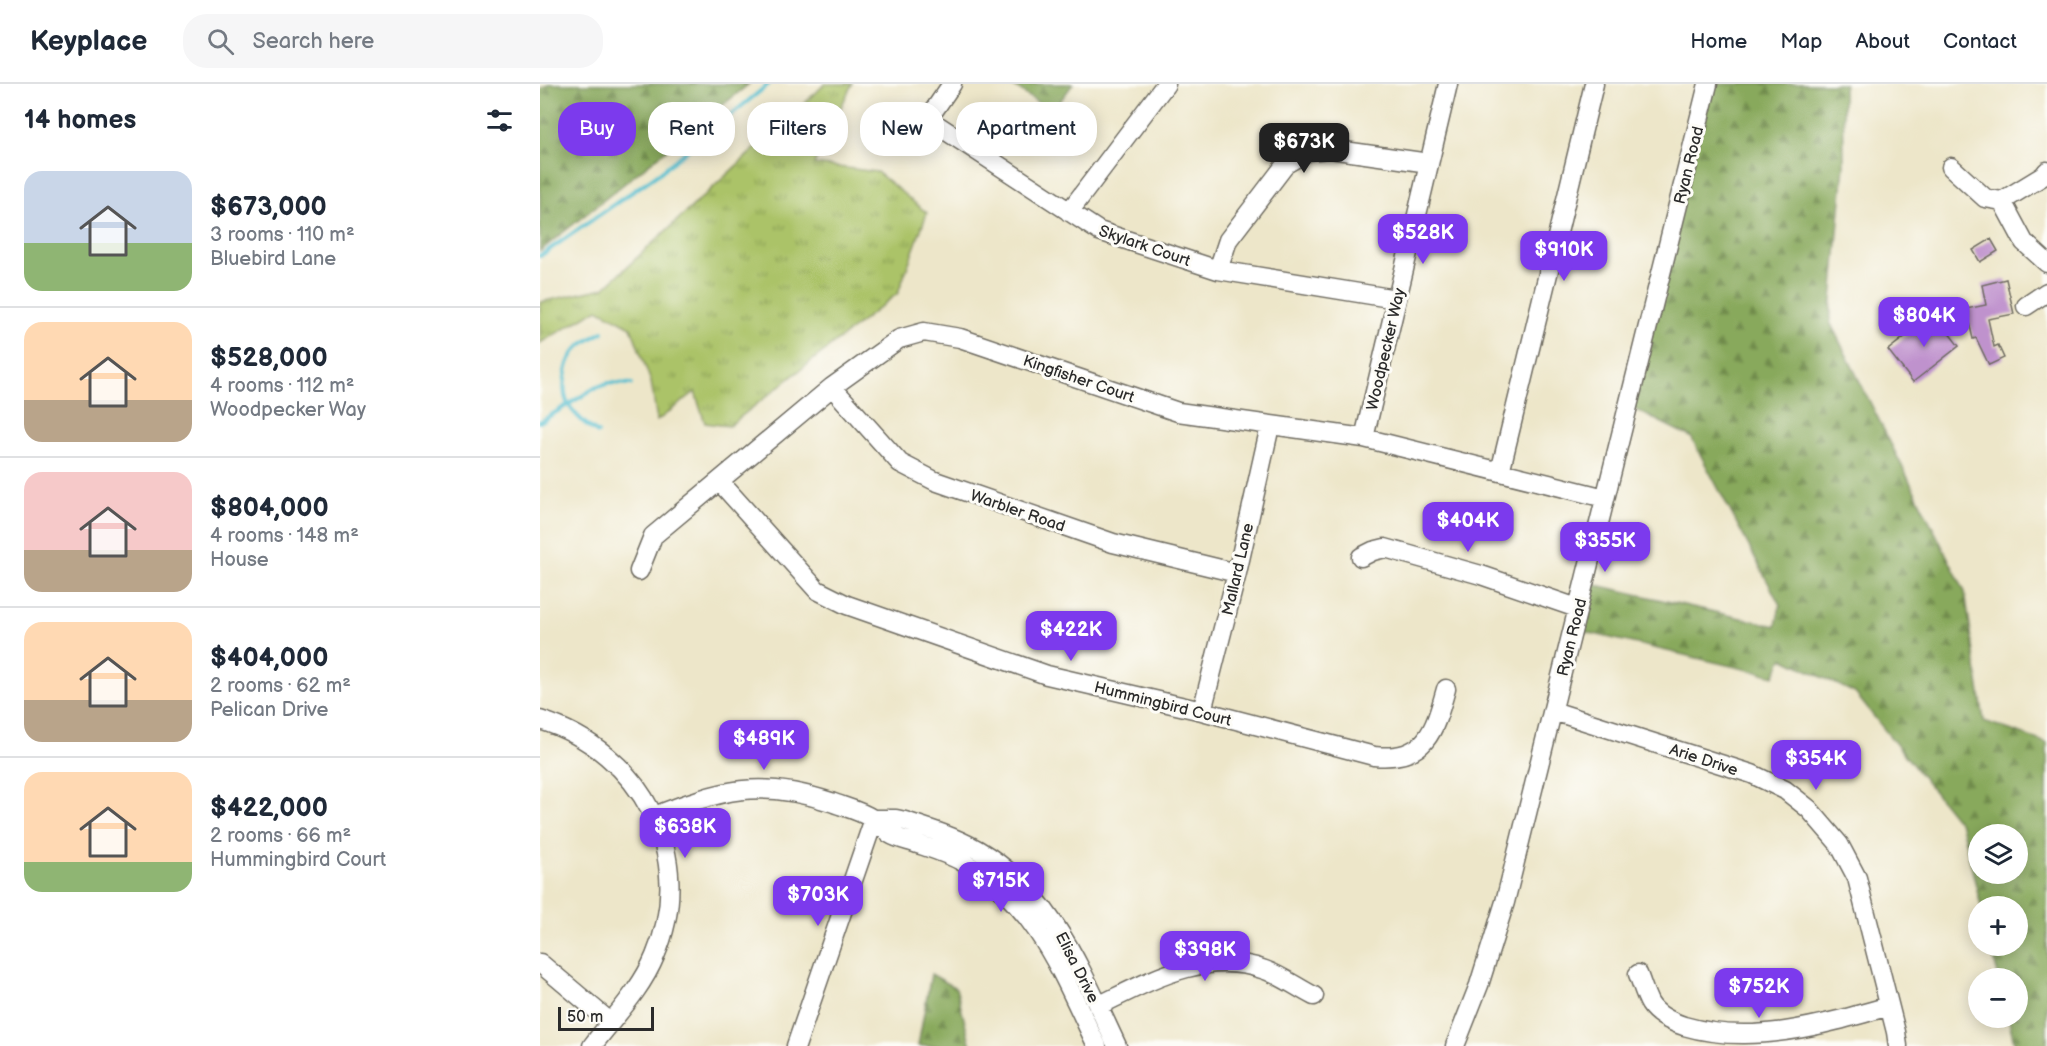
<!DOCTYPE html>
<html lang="en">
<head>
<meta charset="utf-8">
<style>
	:root { --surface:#fff; --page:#f6f6f7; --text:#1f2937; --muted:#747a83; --line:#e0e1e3; --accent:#7c3aed }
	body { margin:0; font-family:"Balsamiq Sans",sans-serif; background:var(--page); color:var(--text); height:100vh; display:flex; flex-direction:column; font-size:22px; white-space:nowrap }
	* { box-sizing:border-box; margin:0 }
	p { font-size:20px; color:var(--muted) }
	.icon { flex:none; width:33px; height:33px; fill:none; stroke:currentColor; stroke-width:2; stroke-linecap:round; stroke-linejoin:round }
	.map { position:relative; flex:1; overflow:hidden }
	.sheet { display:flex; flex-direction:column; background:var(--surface); width:540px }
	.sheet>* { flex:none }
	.hud { position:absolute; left:18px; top:18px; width:570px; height:54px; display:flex; gap:12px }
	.fabs { position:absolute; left:1428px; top:740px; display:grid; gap:12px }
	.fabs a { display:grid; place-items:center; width:60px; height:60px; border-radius:50%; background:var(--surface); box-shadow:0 3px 15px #0003; font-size:30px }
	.scale { position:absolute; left:18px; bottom:15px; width:96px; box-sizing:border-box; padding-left:6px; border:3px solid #2b2b2b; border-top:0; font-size:16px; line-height:21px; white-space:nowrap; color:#2b2b2b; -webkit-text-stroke:4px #fdfcf7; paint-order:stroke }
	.price { position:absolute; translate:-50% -51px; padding:0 14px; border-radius:12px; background:var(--accent); color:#fff; font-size:20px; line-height:39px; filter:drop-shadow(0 2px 3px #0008) }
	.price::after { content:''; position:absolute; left:50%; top:36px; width:18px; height:14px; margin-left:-9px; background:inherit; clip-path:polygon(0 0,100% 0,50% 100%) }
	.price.on { background:#222; color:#fff }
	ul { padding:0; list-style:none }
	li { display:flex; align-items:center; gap:18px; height:150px; padding:0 24px }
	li+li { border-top:2px solid var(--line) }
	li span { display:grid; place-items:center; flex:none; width:168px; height:120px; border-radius:18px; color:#555 }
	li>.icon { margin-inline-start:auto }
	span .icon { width:72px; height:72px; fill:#fffc; stroke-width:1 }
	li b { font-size:26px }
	h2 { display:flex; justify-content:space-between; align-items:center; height:72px; padding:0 24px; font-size:26px }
	.pill { padding:0 21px; border-radius:24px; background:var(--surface); box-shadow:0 3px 15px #0003; font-size:21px; line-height:54px }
	.pill.on { background:var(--accent); color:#fff }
	header { display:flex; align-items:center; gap:36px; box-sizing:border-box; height:84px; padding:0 30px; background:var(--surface); border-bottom:2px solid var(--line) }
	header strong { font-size:28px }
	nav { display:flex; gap:33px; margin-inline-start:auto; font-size:21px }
	.search { width:420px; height:54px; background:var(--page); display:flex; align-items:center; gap:15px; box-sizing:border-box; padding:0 21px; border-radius:24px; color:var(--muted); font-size:22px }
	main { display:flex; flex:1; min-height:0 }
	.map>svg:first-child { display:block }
</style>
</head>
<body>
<header>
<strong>Keyplace</strong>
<div class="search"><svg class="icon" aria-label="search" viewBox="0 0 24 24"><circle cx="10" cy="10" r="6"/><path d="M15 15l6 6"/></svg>Search here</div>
<nav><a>Home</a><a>Map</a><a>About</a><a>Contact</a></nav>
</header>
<main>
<section class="sheet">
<h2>14 homes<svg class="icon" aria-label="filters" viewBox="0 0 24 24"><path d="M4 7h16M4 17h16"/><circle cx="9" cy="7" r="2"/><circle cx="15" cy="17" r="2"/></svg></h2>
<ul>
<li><span style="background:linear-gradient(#c9d6e8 60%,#8fb573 0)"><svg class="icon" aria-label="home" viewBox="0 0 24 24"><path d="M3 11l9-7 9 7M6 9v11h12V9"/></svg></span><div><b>$673,000</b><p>3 rooms · 110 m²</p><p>Bluebird Lane</p></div></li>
<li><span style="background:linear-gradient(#ffd9b3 65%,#b9a48a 0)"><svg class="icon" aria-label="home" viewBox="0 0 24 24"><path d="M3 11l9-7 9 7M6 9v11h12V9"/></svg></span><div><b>$528,000</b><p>4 rooms · 112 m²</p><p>Woodpecker Way</p></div></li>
<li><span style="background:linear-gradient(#f6c9c9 65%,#b9a48a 0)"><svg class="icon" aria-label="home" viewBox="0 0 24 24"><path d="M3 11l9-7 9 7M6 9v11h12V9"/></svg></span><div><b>$804,000</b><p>4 rooms · 148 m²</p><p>House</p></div></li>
<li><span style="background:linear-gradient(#ffd9b3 65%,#b9a48a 0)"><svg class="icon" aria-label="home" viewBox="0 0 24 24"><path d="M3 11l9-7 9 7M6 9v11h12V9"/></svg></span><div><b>$404,000</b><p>2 rooms · 62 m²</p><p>Pelican Drive</p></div></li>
<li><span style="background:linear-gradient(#ffd9b3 75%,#8fb573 0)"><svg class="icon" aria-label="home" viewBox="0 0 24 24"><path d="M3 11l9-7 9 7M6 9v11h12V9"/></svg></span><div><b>$422,000</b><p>2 rooms · 66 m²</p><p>Hummingbird Court</p></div></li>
</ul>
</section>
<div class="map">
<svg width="1507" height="962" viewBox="0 0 1507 962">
	<defs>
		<pattern id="grass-tufts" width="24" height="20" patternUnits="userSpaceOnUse" patternTransform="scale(1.5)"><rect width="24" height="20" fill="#abc368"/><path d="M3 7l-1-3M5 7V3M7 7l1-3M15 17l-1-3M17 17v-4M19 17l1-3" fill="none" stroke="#8b9f56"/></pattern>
		<pattern id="forest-firs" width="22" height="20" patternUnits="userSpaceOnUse" patternTransform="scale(1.5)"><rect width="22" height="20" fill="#88a95c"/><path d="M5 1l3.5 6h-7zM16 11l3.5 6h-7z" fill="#6f8a4c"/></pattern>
	</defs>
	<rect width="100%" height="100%" fill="#fdfcf7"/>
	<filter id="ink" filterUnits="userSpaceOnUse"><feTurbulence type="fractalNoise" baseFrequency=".0167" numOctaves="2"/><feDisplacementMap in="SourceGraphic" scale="12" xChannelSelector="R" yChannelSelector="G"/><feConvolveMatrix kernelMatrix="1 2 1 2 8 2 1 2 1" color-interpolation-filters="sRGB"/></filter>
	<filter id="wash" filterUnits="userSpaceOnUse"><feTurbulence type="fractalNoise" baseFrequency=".008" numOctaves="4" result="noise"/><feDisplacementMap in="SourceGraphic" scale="24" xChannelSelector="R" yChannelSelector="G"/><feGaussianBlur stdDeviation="1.35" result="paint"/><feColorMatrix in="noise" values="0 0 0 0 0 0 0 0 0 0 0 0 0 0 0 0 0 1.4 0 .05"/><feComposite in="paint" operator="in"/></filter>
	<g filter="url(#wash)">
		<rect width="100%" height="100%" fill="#ede6c9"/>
		<path fill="url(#grass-tufts)" stroke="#6b774a" stroke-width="1.5" d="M285,0H312L274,80L337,88L387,129L358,209L189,342L165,339L155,308L117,337L111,298L91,243L58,225L0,259V218L64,204Z"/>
		<path fill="url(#forest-firs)" stroke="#5a6a44" stroke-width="1.5" fill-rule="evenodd" d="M9,0H209L0,167V6Z
			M470,0H533L512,28Z
			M1168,0H1305L1303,4L1304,81L1290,238L1425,508L1444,637L1507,659V962H1475L1468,933H1478V894H1459L1450,861H1478V822H1441L1421,741L1315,609L1243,574L1234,592L1032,545L1043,498L1236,542L1240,521L1151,353L1088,322ZM1438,750H1478V789H1438Z
			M391,890L416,904L431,962H378Z"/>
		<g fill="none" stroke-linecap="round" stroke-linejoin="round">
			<path stroke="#54bfd0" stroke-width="4" d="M0,172L118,90L229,0
				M0,338L55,304L69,299L92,300
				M58,349C48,343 34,330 28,320C21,307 25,281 33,270C39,260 52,254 63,248"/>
		</g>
		<g id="blocks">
			<path fill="#bf92cd" d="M1451,155L1458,167L1440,178L1433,166Z
				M1466,195L1474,230L1448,235L1454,263L1458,261L1464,274L1449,281L1436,254L1433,255L1426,225L1446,221L1442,201Z
				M1394,230L1419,262L1373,298L1348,266Z"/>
		</g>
	</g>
	<g filter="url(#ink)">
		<use href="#blocks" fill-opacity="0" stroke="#6f6c62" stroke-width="1.5"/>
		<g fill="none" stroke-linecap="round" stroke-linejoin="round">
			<defs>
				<path id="minor" d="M412,0L388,35L559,147L678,186L856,215
					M1411,83L1445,114L1462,117L1503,92L1507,87
					M1462,117L1484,158L1507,179
					M529,128L626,0
					M678,186L688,156L746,80L768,67L790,65L889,79
					M1486,222L1507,208
					M292,303L360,379L395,397L573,459L697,489
					M824,354L908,0
					M960,388L1054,0
					M180,398L277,506L307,521L507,591L662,627L834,672C886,677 894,648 906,605
					M821,473L833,467L845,464L941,491L1037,524
					M99,487L113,452L292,303L359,255L384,248L420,254L638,328L824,354L1065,414
					M662,627L697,489L730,342
					M1013,627L1212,690L1245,706L1269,725L1299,760L1317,794L1356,948L1358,962
					M0,636C101,667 158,772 115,872C101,906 74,933 52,962
					M114,732C181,706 219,694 291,718C304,723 321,727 333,735C340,739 344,746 350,750C356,754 365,756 372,758C389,764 407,769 423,778C497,819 522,890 557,962
					M334,735H356L365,737C390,745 415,753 438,766C512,809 542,888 577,962
					M0,879L70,938
					M1098,890C1102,900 1105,911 1110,920C1117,931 1132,938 1144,942C1212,962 1283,941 1349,922
					M558,922C610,897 665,864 725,886C742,892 758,904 774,912
					M256,962L334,735
					M915,962L939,901L965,818L1168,0"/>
			</defs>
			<use href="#minor" stroke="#6f6c62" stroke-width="21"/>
			<use href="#minor" stroke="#fff" stroke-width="18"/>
		</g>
	</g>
	<g text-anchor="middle" stroke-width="6" stroke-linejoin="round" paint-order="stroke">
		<g font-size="16" fill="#2b2b2b" stroke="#fdfcf7">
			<text transform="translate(1148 81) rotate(-76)" y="6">Ryan Road</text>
			<text transform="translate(605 161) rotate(19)" y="6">Skylark Court</text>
			<text transform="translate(845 265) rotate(-77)" y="6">Woodpecker Way</text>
			<text transform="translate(539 294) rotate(19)" y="6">Kingfisher Court</text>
			<text transform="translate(478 426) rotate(19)" y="6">Warbler Road</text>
			<text transform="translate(697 485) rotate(-77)" y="6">Mallard Lane</text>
			<text transform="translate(1031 553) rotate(-76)" y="6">Ryan Road</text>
			<text transform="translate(623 619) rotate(14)" y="6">Hummingbird Court</text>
			<text transform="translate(1164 675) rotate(18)" y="6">Arie Drive</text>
			<text transform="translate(538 883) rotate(63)" y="6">Elisa Drive</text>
		</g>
	</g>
</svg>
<div class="fabs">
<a><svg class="icon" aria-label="layers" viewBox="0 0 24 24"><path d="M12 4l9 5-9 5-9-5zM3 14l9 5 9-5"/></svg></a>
<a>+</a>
<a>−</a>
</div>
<div class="scale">50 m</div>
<b class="price on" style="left:764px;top:90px">$673K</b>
<b class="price" style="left:883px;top:181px">$528K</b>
<b class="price" style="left:1024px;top:198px">$910K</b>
<b class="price" style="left:1384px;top:264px">$804K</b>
<b class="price" style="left:928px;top:469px">$404K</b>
<b class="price" style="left:1065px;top:489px">$355K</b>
<b class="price" style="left:531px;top:578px">$422K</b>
<b class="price" style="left:224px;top:687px">$489K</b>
<b class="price" style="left:1276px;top:707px">$354K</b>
<b class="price" style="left:145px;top:775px">$638K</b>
<b class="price" style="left:461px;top:829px">$715K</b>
<b class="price" style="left:278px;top:843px">$703K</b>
<b class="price" style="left:665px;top:898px">$398K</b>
<b class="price" style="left:1219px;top:935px">$752K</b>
<div class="hud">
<a class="pill on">Buy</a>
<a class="pill">Rent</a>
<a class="pill">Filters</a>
<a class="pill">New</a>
<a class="pill">Apartment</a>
</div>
</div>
</main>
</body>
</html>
